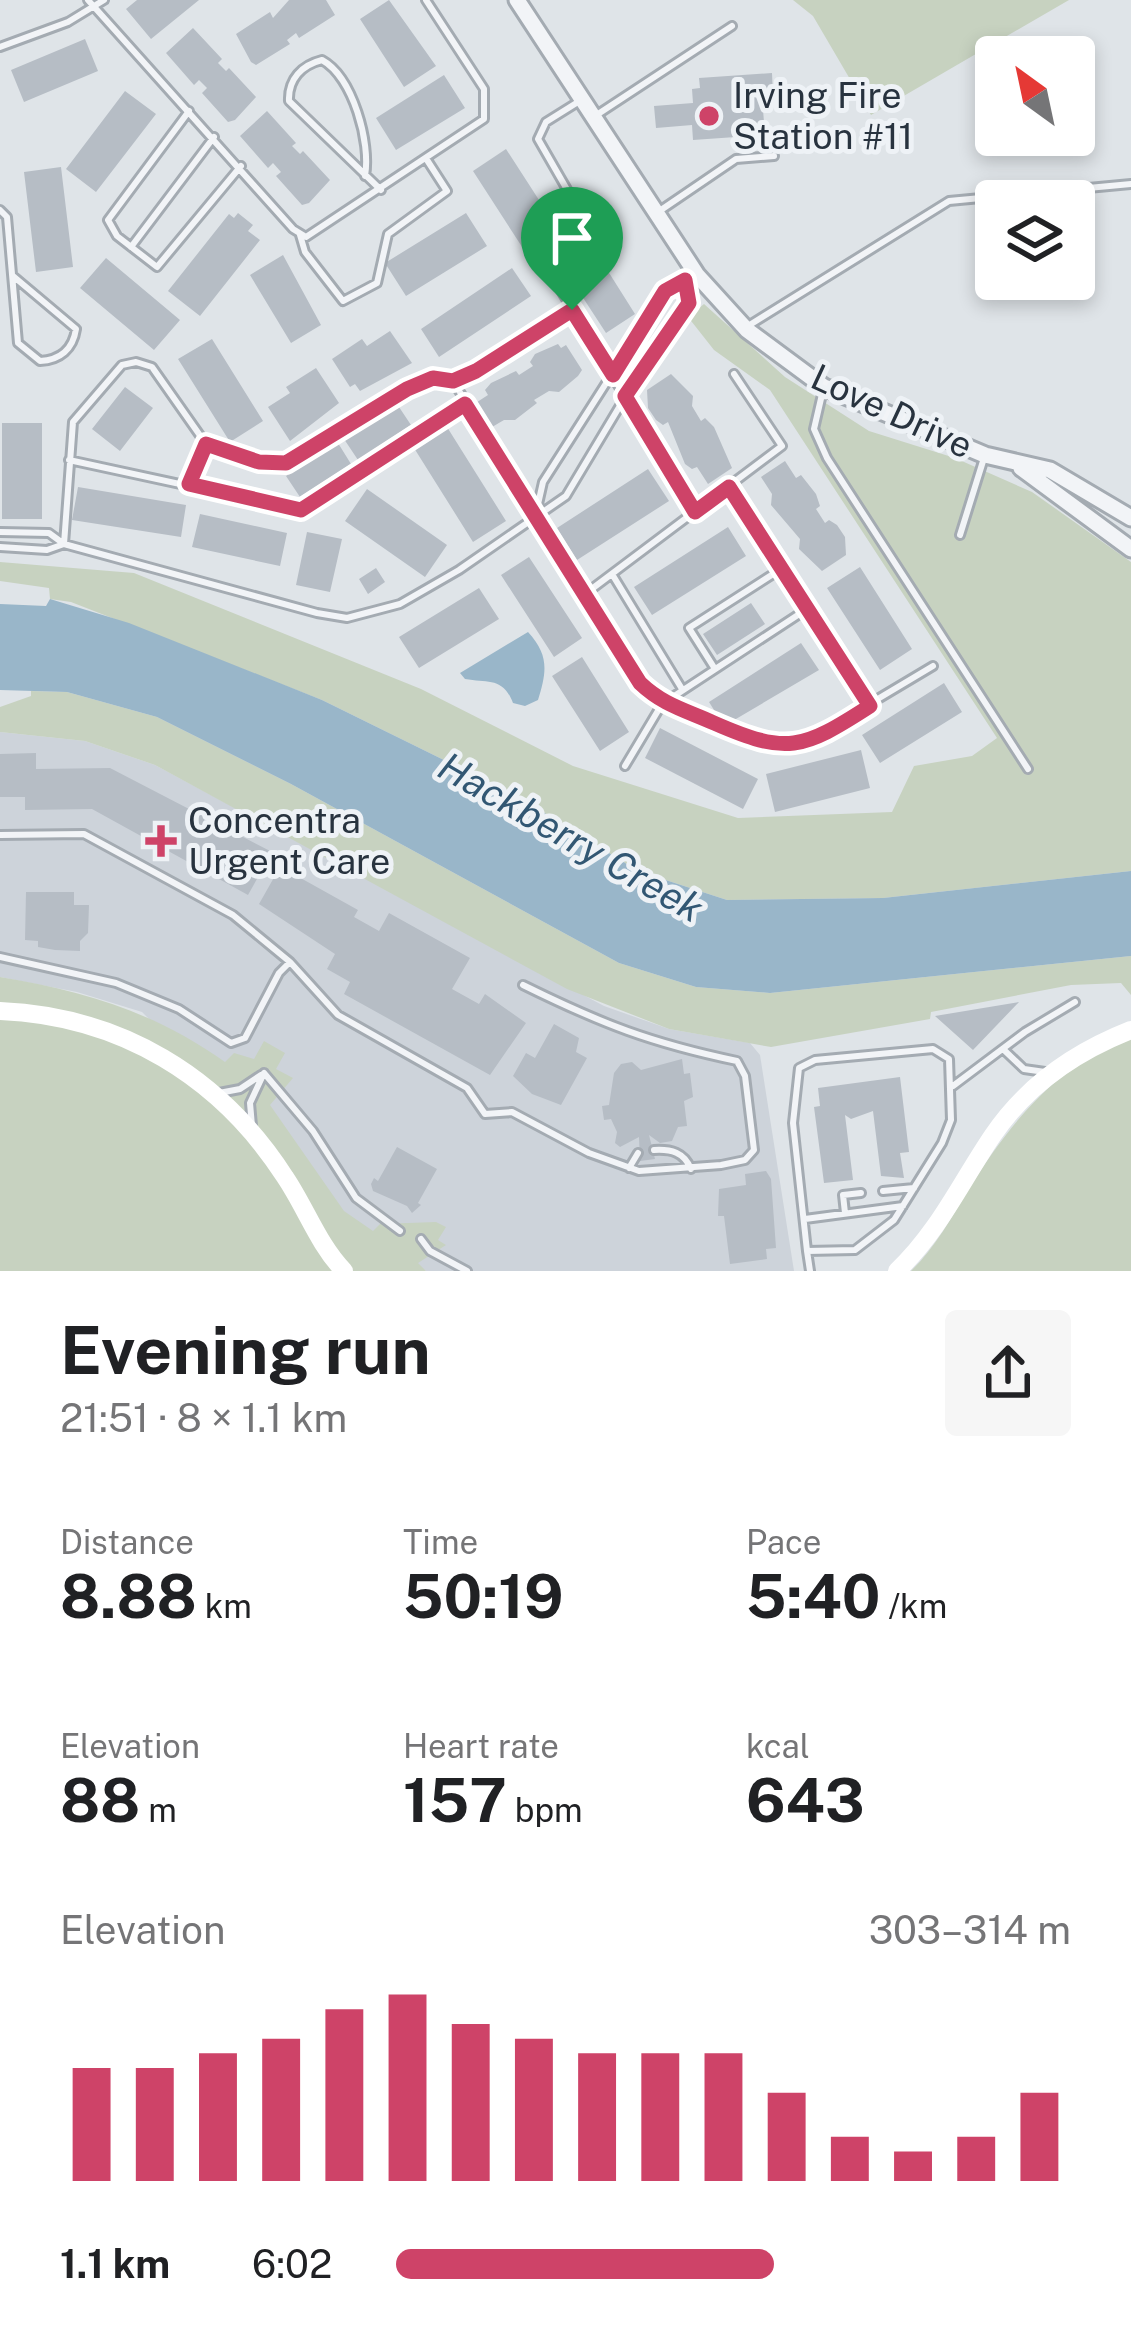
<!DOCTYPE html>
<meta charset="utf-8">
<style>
body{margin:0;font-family:"Public Sans",sans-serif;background:#f6f6f6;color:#202124;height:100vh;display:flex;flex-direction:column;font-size:45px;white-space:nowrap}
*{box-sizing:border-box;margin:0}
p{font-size:39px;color:#757577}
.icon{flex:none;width:66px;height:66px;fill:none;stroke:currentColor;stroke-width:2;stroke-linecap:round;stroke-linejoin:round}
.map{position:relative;height:1271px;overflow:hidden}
.sheet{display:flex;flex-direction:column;background:#fff;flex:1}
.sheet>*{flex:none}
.needle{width:78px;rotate:327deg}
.fabs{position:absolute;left:975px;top:36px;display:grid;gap:24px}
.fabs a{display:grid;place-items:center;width:120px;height:120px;border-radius:12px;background:#fff;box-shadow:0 6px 18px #0003;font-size:60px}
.pin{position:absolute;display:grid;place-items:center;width:102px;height:102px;color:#fff;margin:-123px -51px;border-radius:50% 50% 50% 0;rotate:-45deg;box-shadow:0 0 12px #0007}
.pin .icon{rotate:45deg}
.round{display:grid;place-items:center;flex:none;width:126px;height:126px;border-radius:12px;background:#f6f6f6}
.summary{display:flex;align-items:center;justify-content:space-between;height:204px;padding:0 60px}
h1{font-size:66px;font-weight:700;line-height:90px}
.metrics{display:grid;grid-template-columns:repeat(3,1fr);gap:18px;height:204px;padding:12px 60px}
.metrics div{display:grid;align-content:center}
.metrics b{font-size:60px;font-weight:700}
.metrics small{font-size:33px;font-weight:400}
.metrics p{font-size:33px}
.chart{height:336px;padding:24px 60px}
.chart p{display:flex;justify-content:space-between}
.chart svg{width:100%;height:216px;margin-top:12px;stroke:#ce4368;stroke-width:6}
ul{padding:0 60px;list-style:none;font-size:39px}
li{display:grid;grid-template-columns:192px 144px 1fr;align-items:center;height:90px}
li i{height:30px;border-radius:15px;background:#ce4368}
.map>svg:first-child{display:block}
</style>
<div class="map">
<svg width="1131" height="1271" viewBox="0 0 1131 1271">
<rect width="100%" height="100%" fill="#dfe4e8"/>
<path fill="#cdd3da" d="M 0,732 L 85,741 L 155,765 L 604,1006 L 669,1029 L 750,1043 L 760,1055 L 794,1271 L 426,1271 L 344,1212 L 142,1012 L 77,992 L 0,977 Z"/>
<path fill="#c7d2c0" d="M 793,0 L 1069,0 L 871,115 L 813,16 Z
M 704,304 L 785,377 L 869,431 L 955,458 L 1032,492 L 1131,562 L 1131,871 L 883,898 L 727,900 L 638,871 L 517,796 L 322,700 L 71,602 L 50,599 L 49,588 L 0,581 L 0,562 L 134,573 L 421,689 L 573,766 L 738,818 L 892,812 L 914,766 L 972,756 L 997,738 L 770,390 L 714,350 L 688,317 Z
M 31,691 L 67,692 L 157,717 L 291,784 L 619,963 L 696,987 L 770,993 L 1131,956 L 1131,995 L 1121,983 L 1071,985 L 931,1012 L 930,1019 L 771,1047 L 669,1029 L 567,989 L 155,765 L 85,741 L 0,732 L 0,707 L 31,696 Z
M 0,977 C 84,991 155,1012 225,1062 L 234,1053 L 254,1059 L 264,1041 L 285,1053 L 276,1069 L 293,1078 L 270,1105 L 344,1211 L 373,1231 L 380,1224 L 436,1222 L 446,1227 L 438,1240 L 446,1245 L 418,1263 L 426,1271 L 0,1271 Z
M 1131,1039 L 1131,1271 L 911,1271 C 936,1247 952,1216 970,1187 C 1009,1125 1058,1062 1131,1039 Z"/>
<path fill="#99b6c9" d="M 50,599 L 129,623 L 322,700 L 517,796 L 638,871 L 727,900 L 883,898 L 1131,871 L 1131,956 L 770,993 L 696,987 L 619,963 L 291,784 L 157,717 L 67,692 L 0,690 L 0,604 L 46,606 Z
M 528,632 C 549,655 547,671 538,700 L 525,706 L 513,703 C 503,677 488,683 465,679 L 460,673 Z"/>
<path fill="#b6bdc5" d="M 137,0 L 199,0 L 151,39 L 126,9 Z
M 289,0 L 326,0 L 335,15 L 299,38 L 296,33 L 287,40 L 290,44 L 256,65 L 251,62 L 236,34 L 270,12 L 273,18 Z
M 389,0 L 436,66 L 404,87 L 360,19 Z
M 193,28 L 222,59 L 218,63 L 226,71 L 229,68 L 256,97 L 235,120 L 228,122 L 202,93 L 207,88 L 199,80 L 194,85 L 166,53 Z
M 85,39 L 98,71 L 24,102 L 11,70 Z
M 772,73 L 773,96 L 762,97 L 765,135 L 693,140 L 692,125 L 656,128 L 654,106 L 693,103 L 692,89 L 700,88 L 699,78 Z
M 444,75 L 465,108 L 396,150 L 376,118 Z
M 125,91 L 156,114 L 96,192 L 66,169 Z
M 267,111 L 296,143 L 292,146 L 300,154 L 303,151 L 330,180 L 309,203 L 302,205 L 276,176 L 281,172 L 273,163 L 268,168 L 240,136 Z
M 506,149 L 559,231 L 526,253 L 473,171 Z
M 61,167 L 73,267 L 36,272 L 24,172 Z
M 238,213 L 253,225 L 248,231 L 260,240 L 200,316 L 168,291 L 229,214 L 234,218 Z
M 466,213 L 487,246 L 406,296 L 385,263 Z
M 283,255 L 321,325 L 291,343 L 250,275 Z
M 106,258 L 180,320 L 154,350 L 80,288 Z
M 512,268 L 531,296 L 439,357 L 421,329 Z
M 606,268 L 635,314 L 606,333 L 576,287 Z
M 390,331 L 412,363 L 360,391 L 355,384 L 350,387 L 332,359 L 362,339 L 367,346 Z
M 212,339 L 263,421 L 230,442 L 178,359 Z
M 558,344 L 561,348 L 566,345 L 582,370 L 578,376 L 559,392 L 549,391 L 534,400 L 537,403 L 515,420 L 504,420 L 487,430 L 471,406 L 488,395 L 485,390 L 491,383 L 516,371 L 519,375 L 533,366 L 530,362 L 535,354 Z
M 316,368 L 339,403 L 290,441 L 268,407 L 290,393 L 286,387 Z
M 671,374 L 693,396 L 692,406 L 701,421 L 705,418 L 714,427 L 732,468 L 708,484 L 697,467 L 692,469 L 685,464 L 668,422 L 663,425 L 656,420 L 648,408 L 647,390 Z
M 125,387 L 153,408 L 120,451 L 92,429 Z
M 397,404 L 411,425 L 358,460 L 344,439 Z
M 2,423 L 42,423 L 42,519 L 2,519 Z
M 447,427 L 506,521 L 473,542 L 414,448 Z
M 338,443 L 351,464 L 300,497 L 286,476 Z
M 785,461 L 796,478 L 801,475 L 816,494 L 820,506 L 816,509 L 825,523 L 829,520 L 837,525 L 845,537 L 846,555 L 822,571 L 799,549 L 800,539 L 771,505 L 772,494 L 761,477 Z
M 648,469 L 669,501 L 577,560 L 557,528 Z
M 78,487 L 186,505 L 181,537 L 72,520 Z
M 367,489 L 447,545 L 425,577 L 345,521 Z
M 200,514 L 287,533 L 280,566 L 192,547 Z
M 728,527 L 746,556 L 652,615 L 634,587 Z
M 307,532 L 342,539 L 330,592 L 296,585 Z
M 529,557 L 582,638 L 554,657 L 501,575 Z
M 860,567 L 912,649 L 880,670 L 827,588 Z
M 376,568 L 385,582 L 368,594 L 359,579 Z
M 479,588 L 499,619 L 419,668 L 399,637 Z
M 751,603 L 765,624 L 717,655 L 703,634 Z
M 801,643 L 819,670 L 724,726 L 709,702 Z
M 582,657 L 629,732 L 600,751 L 552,676 Z
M 944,683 L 962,712 L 880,763 L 862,735 Z
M 660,728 L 758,779 L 743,809 L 645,758 Z
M 861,750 L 870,788 L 775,812 L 766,774 Z
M 36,753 L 36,769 L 110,768 L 272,852 L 248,895 L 92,809 L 25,810 L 25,797 L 0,797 L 0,754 Z
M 288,871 L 358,910 L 354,917 L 379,931 L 389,913 L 470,958 L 452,989 L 479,1004 L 485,994 L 526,1023 L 490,1075 L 344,994 L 350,982 L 327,969 L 335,954 L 259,904 L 276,874 L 284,878 Z
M 26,892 L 74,892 L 74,905 L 89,905 L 88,933 L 80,941 L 80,951 L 55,950 L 38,947 L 38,941 L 25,940 Z
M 1019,1002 L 973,1050 L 935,1016 Z
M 554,1024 L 579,1038 L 576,1052 L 587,1058 L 561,1105 L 532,1094 L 513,1076 L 526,1053 L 535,1058 Z
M 682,1059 L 684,1074 L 690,1073 L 693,1097 L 684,1101 L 687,1126 L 678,1127 L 672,1141 L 660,1143 L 649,1135 L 655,1159 L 640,1161 L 639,1137 L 620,1147 L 615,1143 L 617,1132 L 611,1119 L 604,1120 L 602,1106 L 609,1105 L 614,1073 L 621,1064 L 632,1062 L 641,1070 Z
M 900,1077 L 909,1152 L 900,1153 L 904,1178 L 881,1176 L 873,1111 L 851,1119 L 845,1115 L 853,1180 L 824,1183 L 814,1107 L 820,1106 L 818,1088 Z
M 397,1147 L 437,1169 L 418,1203 L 421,1205 L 412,1213 L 407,1206 L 373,1191 L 371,1184 L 374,1178 L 378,1181 Z
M 766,1171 L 771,1179 L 776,1248 L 766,1249 L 767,1259 L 730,1264 L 724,1216 L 718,1216 L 719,1189 L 746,1185 L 745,1174 Z"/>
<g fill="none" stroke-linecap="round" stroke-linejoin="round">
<g stroke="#a4abb2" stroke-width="12">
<path id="service" d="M 88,0 L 293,229 L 306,237 L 484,119 L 484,89 L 426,0
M 0,47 L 68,22 L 104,0
M 578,102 L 546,122 L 538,139 L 588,226 L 586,242 L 554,268 L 554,279 L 695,513
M 189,111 L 108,220 L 117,236 L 157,267 L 241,166
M 595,116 L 732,26
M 365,176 C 371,143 353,77 322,60 C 302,65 288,79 289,101 L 381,190
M 0,210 L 7,217 L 18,343 L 40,361 C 60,360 73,349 76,329 L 13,276
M 658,212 L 736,159 L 774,156
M 300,235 L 305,252 L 343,301 L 377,283 L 388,234 L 447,191 L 427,160
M 131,247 L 214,137
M 748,326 L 949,201 L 1131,184
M 453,381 L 640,683 L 662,704 L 762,745 L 809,740 L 933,666
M 823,390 L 814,429 L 827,458 L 1028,769
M 69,460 L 300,510 L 465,403
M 189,484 L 206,444
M 729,487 L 870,706
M 536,513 L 543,482 L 633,341 L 665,291 L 685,281
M 0,532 L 49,533 L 64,544 L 317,613 L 347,618 L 400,604 L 459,570 L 566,496 L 627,394 L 689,303 L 685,280
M 960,535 L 984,458
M 64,544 L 73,422 L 122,365 L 136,362 L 152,367 L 206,444 L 259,462 L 286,462 L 407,389 L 433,378 L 453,381 L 476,371 L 573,310
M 0,547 L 47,550 L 64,544
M 612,574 L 682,689
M 585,594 L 782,446 L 734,374
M 715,669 L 689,628 L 781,569
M 625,766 L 662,704 L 807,609
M 0,835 L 84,834 L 233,915 L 290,962 L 338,1015 L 467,1088 L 485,1114 L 512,1112 L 589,1153 L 639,1171 L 721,1165 L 745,1160 L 754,1150 L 745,1076 L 737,1061 C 651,1043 602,1024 523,985
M 0,957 L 116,983 L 179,1009 L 231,1043 L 245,1038 L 279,973 L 290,962
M 1003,1049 L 1024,1069 L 1045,1072
M 264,1073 L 313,1131 L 356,1198 L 400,1231
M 953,1086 L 1025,1032 L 1075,1002
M 219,1093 L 240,1089 L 261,1075
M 252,1126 L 250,1103 L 264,1073
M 654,1150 C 671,1149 684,1152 691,1169
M 629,1168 L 638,1153
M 883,1191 L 914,1188
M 845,1213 L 843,1195 L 861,1193
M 805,1219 L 903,1206
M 421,1239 L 430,1251 L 467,1271
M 807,1251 L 855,1250 L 894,1220 L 942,1143 L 951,1120 L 949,1059 L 933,1049 L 815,1060 L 799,1068 L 793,1123 L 807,1251 L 810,1271"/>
</g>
<g stroke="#a4abb2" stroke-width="21">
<path id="tertiary" d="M 517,0 L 697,275 L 747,330 L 824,387 L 985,455 L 1050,470 L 1131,518
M 1021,468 L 1131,549"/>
</g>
<use href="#service" stroke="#f2f4f7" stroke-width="6"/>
<use href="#tertiary" stroke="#f2f4f7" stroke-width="15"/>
<path stroke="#fff" stroke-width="18" d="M 0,1011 C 120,1016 220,1076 285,1177 C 306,1208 318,1244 344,1271
M 897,1271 C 939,1231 961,1182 993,1135 C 1027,1085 1075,1052 1131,1030"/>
</g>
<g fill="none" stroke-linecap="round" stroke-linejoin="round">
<g stroke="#fff" stroke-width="24">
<path id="route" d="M 685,280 L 689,303 L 625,396 L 695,512 L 729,487 L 870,706 C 802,750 787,755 714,723 C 685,710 663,705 640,683 L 465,404 L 301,510 L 189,484 L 206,444 L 259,462 L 286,463 L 407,389 L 433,378 L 453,381 L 476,371 L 572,310 L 613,375 L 665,291 Z"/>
</g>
<use href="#route" stroke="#ce4368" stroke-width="15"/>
</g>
<g fill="#ce4368" stroke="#eef2f6" stroke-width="4.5">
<circle cx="709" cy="116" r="12"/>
<path d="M155 823h12v12h12v12h-12v12h-12v-12h-12v-12h12z"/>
</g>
<g text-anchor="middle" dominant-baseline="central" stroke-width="10" stroke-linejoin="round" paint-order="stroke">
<g font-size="36" fill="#28333f" stroke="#eef2f6" text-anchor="start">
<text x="733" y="95">Irving Fire<tspan x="733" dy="41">Station #11</tspan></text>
<text x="188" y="820">Concentra<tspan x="188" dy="41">Urgent Care</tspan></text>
</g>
<g font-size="36" fill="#28333f" stroke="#eef2f6">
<text transform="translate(892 411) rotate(25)">Love Drive</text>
</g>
<g font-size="39" font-style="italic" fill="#325773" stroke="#eef2f6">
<text transform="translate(571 837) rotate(30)">Hackberry Creek</text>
</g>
</g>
</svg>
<div class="fabs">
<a><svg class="needle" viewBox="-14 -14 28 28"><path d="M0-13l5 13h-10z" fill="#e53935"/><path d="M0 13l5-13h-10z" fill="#757577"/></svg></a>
<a><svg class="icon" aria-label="layers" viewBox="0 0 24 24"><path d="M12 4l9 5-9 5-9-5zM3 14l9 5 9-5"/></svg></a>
</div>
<div class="pin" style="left:572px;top:310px;background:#1e9e55"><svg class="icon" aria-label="arrive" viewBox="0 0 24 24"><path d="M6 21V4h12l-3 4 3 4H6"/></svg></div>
</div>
<section class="sheet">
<div class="summary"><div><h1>Evening run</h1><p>21:51 · 8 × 1.1 km</p></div><a class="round"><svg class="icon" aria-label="share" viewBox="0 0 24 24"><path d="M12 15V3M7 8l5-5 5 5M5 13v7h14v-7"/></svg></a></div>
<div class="metrics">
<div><p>Distance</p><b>8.88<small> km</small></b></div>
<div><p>Time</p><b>50:19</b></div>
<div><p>Pace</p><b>5:40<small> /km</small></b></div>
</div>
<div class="metrics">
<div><p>Elevation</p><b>88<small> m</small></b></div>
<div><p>Heart rate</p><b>157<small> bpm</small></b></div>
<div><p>kcal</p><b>643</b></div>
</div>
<div class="chart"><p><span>Elevation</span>303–314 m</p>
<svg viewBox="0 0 160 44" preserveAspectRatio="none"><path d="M5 44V21M15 44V21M25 44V18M35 44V15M45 44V9M55 44V6M65 44V12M75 44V15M85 44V18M95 44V18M105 44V18M115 44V26M125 44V35M135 44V38M145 44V35M155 44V26"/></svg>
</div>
<ul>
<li><b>1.1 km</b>6:02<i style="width:56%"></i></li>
</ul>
</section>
